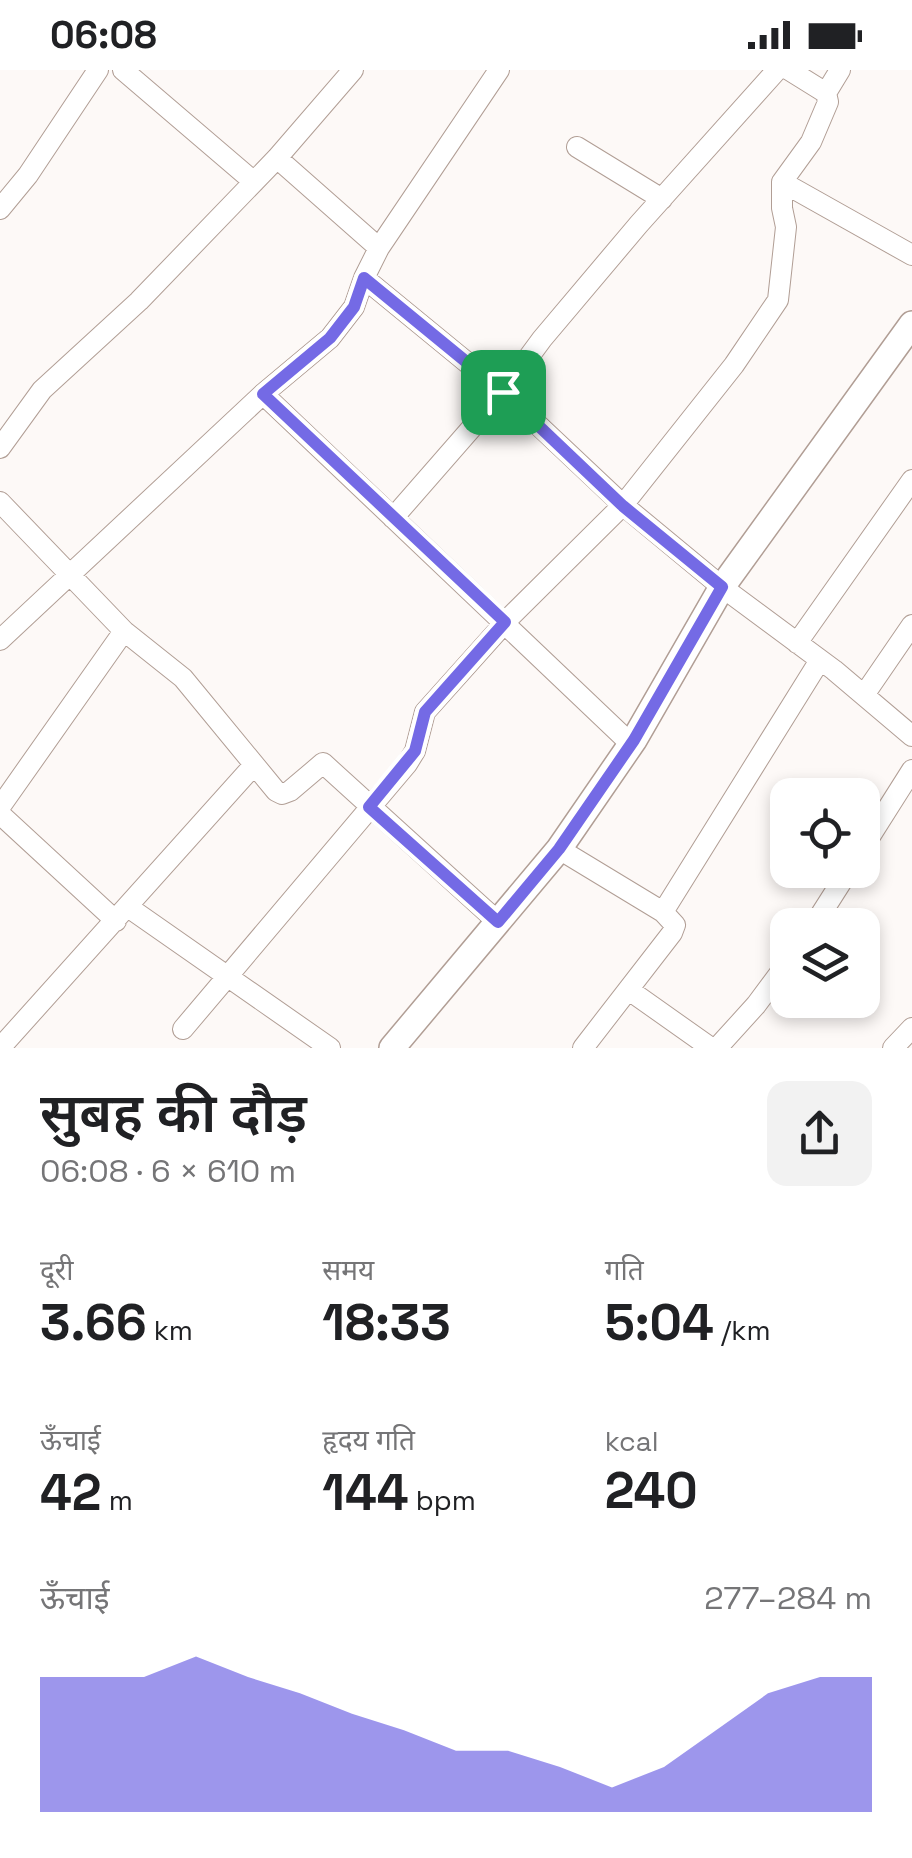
<!DOCTYPE html>
<html lang="hi">
<meta charset="utf-8">
<style>
body{margin:0;font-family:"Space Grotesk","Noto Sans Devanagari",sans-serif;background:#f2f2f2;color:#202124;height:100vh;display:flex;flex-direction:column;font-size:38px;white-space:nowrap}
*{box-sizing:border-box;margin:0}
p{font-size:32px;color:#757577}
.icon{flex:none;width:55px;height:55px;fill:none;stroke:currentColor;stroke-width:2;stroke-linecap:round;stroke-linejoin:round}
.map{position:relative;height:978px;overflow:hidden}
.details{display:flex;flex-direction:column;background:#fff;flex:1}
.details>*{flex:none}
.tools{position:absolute;left:770px;top:708px;display:grid;gap:20px}
.tools a{display:grid;place-items:center;width:110px;height:110px;border-radius:20px;background:#fff;box-shadow:0 5px 15px #0003;font-size:50px}
.pin{position:absolute;display:grid;place-items:center;width:85px;height:85px;color:#fff;margin:-42px;border-radius:20px;box-shadow:0 5px 15px #0006}
.round{display:grid;place-items:center;flex:none;width:105px;height:105px;border-radius:20px;background:#f2f2f2}
.head{display:flex;align-items:center;justify-content:space-between;height:170px;padding:0 40px}
h1{font-size:55px;font-weight:600;line-height:75px}
.figures{display:grid;grid-template-columns:repeat(3,1fr);gap:15px;height:170px;padding:10px 40px}
.figures div{display:grid;align-content:center}
.figures b{font-size:50px;font-weight:600}
.figures small{font-size:28px;font-weight:400}
.figures p{font-size:28px}
.chart{height:280px;padding:20px 40px}
.chart p{display:flex;justify-content:space-between}
.chart svg{width:100%;height:180px;margin-top:10px;fill:#746ae5;opacity:.7}
.status{display:flex;justify-content:space-between;align-items:center;height:70px;padding:0 50px;background:#fff;direction:ltr}
.status svg{height:28px;fill:currentColor}
.map>svg:first-child{display:block}
</style>
<div class="status"><b>06:08</b><svg viewBox="0 0 49 12"><path d="M0 12V9h3v3zM5 12V6h3v6zM10 12V3h3v9zM15 12V0h3v12zM26 1h20v11H26zM47 4h2v5h-2z"/></svg></div>
<div class="map">
<svg width="912" height="978" viewBox="0 0 912 978">
<rect width="100%" height="100%" fill="#fdf9f7"/>
<g fill="none" stroke-linecap="round" stroke-linejoin="round">
<g stroke="#b19e95" stroke-width="22">
<path id="minor" d="M 123,0 L 254,112
M 499,0 L 379,178 L 364,208 L 503,322 L 623,435 L 722,517 L 834,600 L 912,666
M 826,23 L 840,0
M 577,77 L 662,129
M 277,88 L 379,178
M 782,112 L 912,185
M 0,139 L 28,105 L 98,0
M 263,324 L 631,674
M 0,378 L 42,320 L 139,231 L 277,88 L 353,0
M 0,432 L 124,561 L 183,608 L 276,721 L 282,724 L 290,721 L 323,693 L 498,852
M 393,448 L 503,322 L 542,269 L 639,154 L 777,0
M 0,570 L 263,324 L 330,268 L 354,237 L 364,208
M 797,573 L 912,410
M 864,625 L 912,555
M 0,737 L 124,561
M 0,744 L 116,851
M 559,779 L 663,842 L 675,855 L 672,863 L 583,978
M 862,779 L 912,700
M 128,837 L 330,978
M 663,842 L 820,590
M 814,855 L 849,800
M 629,920 L 711,978
M 183,959 L 407,694 L 415,681 L 425,642 L 511,546 L 623,435 L 734,295 L 778,230 L 786,157 L 782,138 L 782,112 L 811,72 L 828,32 L 826,23 L 789,0
M 0,978 L 254,695
M 717,978 L 756,935 L 788,892
M 893,978 L 912,958"/>
</g>
<g stroke="#b19e95" stroke-width="28">
<path id="tertiary" d="M 392,978 L 559,779 L 634,670 L 722,517 L 912,254"/>
</g>
<use href="#minor" stroke="#fff" stroke-width="20"/>
<use href="#tertiary" stroke="#fff" stroke-width="25"/>
</g>
<g fill="none" stroke-linecap="round" stroke-linejoin="round">
<g stroke="#fff" stroke-width="20">
<path id="route" d="M 364,208 L 503,322 L 623,436 L 722,517 L 634,670 L 559,779 L 498,852 L 369,737 L 415,681 L 425,642 L 505,552 L 263,324 L 330,268 L 354,237 Z"/>
</g>
<use href="#route" stroke="#746ae5" stroke-width="12"/>
</g>
</svg>
<div class="tools">
<a><svg class="icon" aria-label="locate" viewBox="0 0 24 24"><circle cx="12" cy="12" r="6"/><path d="M12 2v4M12 18v4M2 12h4M18 12h4"/></svg></a>
<a><svg class="icon" aria-label="layers" viewBox="0 0 24 24"><path d="M12 4l9 5-9 5-9-5zM3 14l9 5 9-5"/></svg></a>
</div>
<div class="pin" style="left:503px;top:322px;background:#1e9e55"><svg class="icon" aria-label="arrive" viewBox="0 0 24 24"><path d="M6 21V4h12l-3 4 3 4H6"/></svg></div>
</div>
<section class="details">
<div class="head"><div><h1>सुबह की दौड़</h1><p>06:08 · 6 × 610 m</p></div><a class="round"><svg class="icon" aria-label="share" viewBox="0 0 24 24"><path d="M12 15V3M7 8l5-5 5 5M5 13v7h14v-7"/></svg></a></div>
<div class="figures">
<div><p>दूरी</p><b>3.66<small> km</small></b></div>
<div><p>समय</p><b>18:33</b></div>
<div><p>गति</p><b>5:04<small> /km</small></b></div>
</div>
<div class="figures">
<div><p>ऊँचाई</p><b>42<small> m</small></b></div>
<div><p>हृदय गति</p><b>144<small> bpm</small></b></div>
<div><p>kcal</p><b>240</b></div>
</div>
<div class="chart"><p><span>ऊँचाई</span>277–284 m</p>
<svg viewBox="0 0 160 44" preserveAspectRatio="none"><path d="M0 44V11L10 11L20 11L30 6L40 11L50 15L60 20L70 24L80 29L90 29L100 33L110 38L120 33L130 24L140 15L150 11L160 11V44z"/></svg>
</div>
</section>
